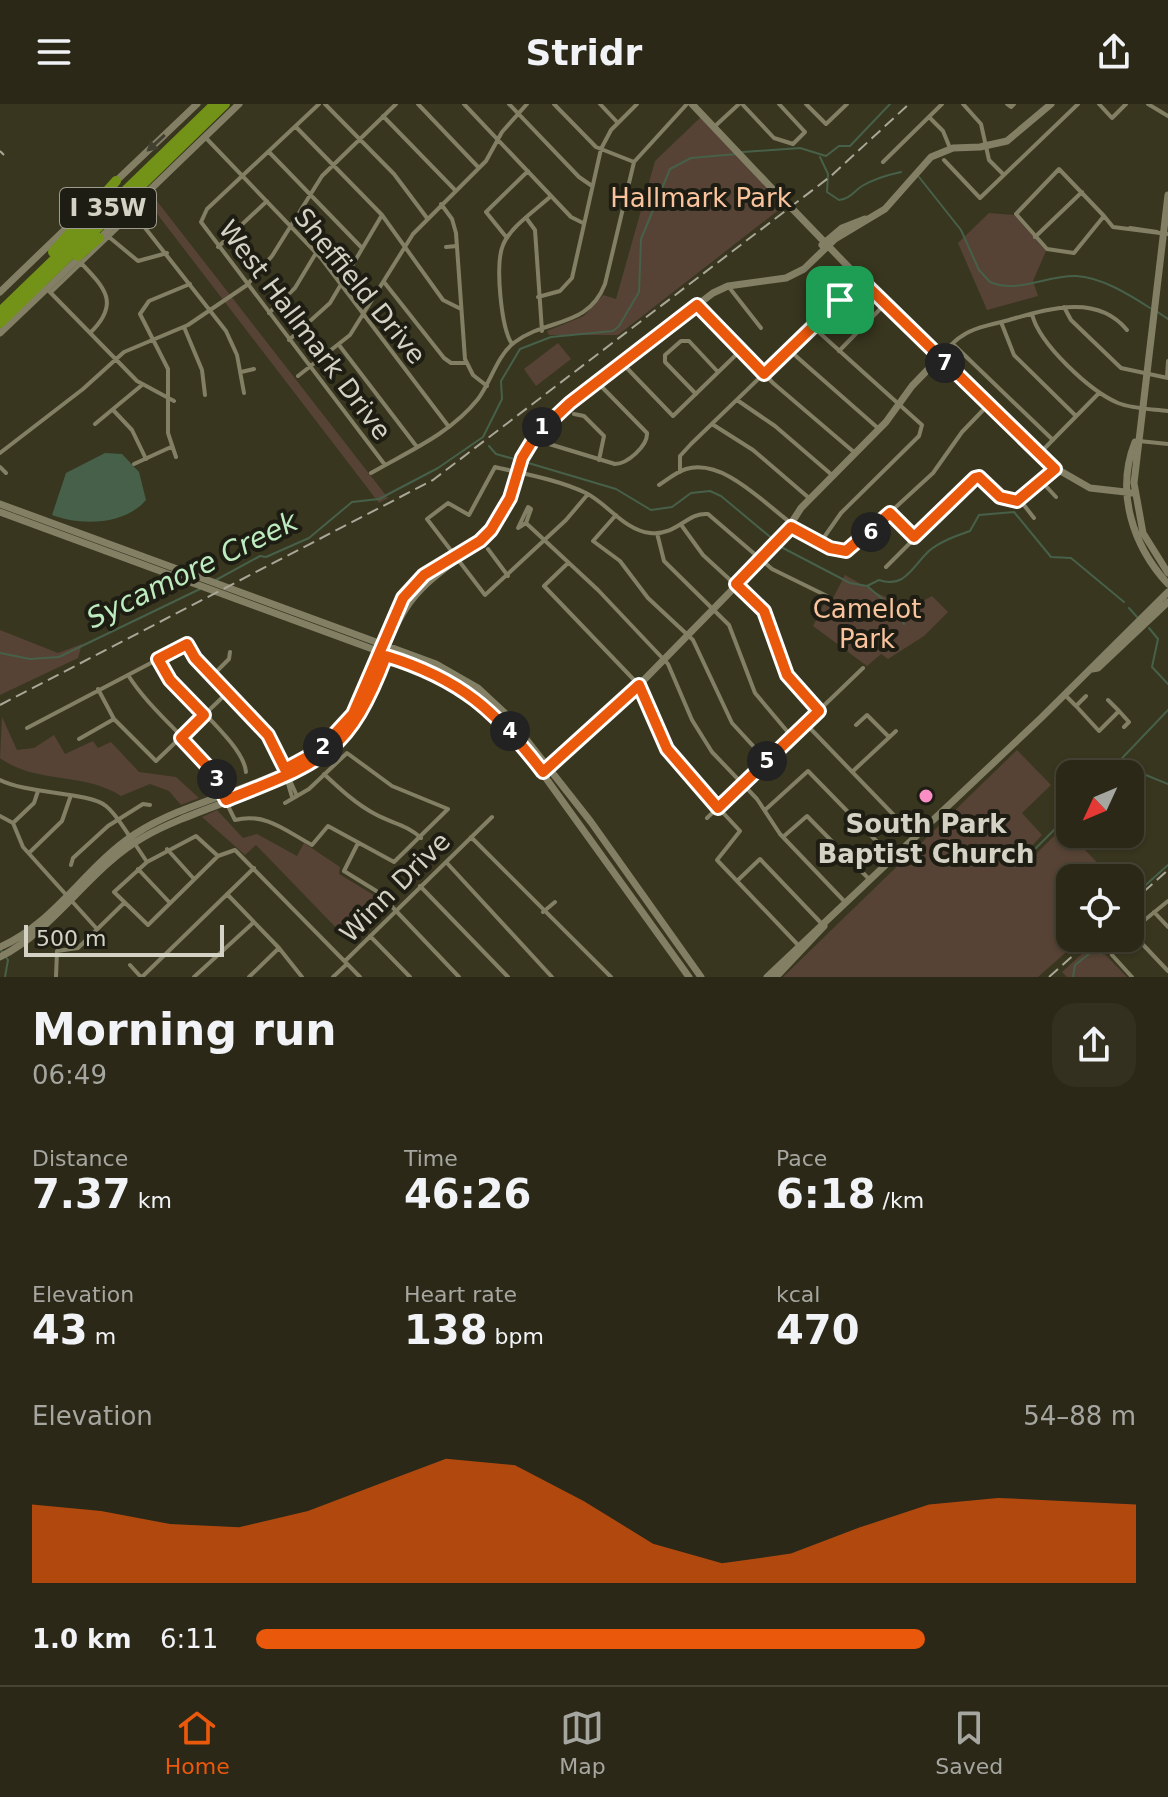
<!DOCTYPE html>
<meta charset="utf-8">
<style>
body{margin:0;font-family:"DejaVu Sans",sans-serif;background:#333020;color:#f1f3f6;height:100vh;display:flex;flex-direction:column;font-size:30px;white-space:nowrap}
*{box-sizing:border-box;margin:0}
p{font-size:26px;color:#a6a6a1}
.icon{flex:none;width:44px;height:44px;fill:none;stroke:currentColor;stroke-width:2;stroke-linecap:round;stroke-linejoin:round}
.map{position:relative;height:873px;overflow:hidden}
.sheet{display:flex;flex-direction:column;background:#2b2817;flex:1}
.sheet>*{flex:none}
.needle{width:52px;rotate:226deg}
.buttons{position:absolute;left:1056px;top:656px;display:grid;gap:16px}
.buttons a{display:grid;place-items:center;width:88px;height:88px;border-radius:16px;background:#2b2817;box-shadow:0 2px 6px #0004,0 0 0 2px #474436;font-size:40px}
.scale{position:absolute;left:24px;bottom:20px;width:200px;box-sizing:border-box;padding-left:8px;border:4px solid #d3d2c4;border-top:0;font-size:22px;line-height:28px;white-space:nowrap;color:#d3d2c4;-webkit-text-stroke:6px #1e1d13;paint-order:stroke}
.pin{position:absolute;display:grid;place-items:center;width:68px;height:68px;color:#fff;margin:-34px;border-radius:16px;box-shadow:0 4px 12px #0006}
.km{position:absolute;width:40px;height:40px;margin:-20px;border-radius:50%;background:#222;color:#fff;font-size:22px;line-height:40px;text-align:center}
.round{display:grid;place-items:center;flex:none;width:84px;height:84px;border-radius:24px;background:#333020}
.summary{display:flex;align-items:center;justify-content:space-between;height:136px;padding:0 32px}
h1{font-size:44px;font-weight:700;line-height:60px}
.figures{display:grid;grid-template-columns:repeat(3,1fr);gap:12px;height:136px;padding:8px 32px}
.figures div{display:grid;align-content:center}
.figures b{font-size:40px;font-weight:700}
.figures small{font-size:22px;font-weight:400}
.figures p{font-size:22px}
.chart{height:224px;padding:16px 32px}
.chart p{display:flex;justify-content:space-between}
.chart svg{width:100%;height:144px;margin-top:8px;fill:#ea580c;opacity:.7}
ul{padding:0 32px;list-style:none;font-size:26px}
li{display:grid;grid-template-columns:128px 96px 1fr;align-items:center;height:60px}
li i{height:20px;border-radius:10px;background:#ea580c}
header{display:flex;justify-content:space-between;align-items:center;height:104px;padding:0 32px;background:#2b2817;font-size:36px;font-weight:700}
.menu{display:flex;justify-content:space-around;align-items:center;height:112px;border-top:2px solid #474436;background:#2b2817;font-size:22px;color:#a6a6a1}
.menu a{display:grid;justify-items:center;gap:4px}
.menu .on{color:#ea580c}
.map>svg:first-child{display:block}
</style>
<header><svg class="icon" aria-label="menu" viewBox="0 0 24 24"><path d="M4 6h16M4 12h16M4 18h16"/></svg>Stridr<svg class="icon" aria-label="share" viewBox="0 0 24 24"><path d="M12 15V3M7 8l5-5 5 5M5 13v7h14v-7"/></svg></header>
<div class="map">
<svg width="1168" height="873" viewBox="0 0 1168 873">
<rect width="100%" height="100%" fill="#39361f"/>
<path fill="#564335" d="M 701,13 L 785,101 L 618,231 L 549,231 L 547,227 L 584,212 L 603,191 L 616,195 L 655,57 Z
M 153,92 L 388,394 L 379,399 L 148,98 Z
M 989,109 L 1014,111 L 1046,147 L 1033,177 L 1038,192 L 987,206 L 958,139 Z
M 558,239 L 571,255 L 536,282 L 524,265 Z
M 845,471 C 870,484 904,511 932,492 L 948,508 L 924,532 L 888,555 L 881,550 L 867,562 L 813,522 L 826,496 L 831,498 Z
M 0,526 L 58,549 L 82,540 L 78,554 L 0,591 Z
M 2,613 L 17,646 L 34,644 L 54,631 L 65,650 L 93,637 L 98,644 L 111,638 L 139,668 L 176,673 L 199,694 L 181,701 L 169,687 L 150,680 L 121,692 C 85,668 35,680 0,654 Z
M 1017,646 L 1051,681 L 1022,709 L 1042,731 L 1029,745 L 1035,751 L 1063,723 L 1112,774 L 1070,774 L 1070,834 L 1082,834 L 1038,873 L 783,873 Z
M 217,706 L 243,734 L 257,730 L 297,752 L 304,739 L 340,763 L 339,770 L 382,796 L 345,833 L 256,741 L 245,751 L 202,713 Z
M 1094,839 L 1095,840 L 1127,873 L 1067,873 L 1062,868 Z"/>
<path fill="#476049" d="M 105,349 L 122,350 L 139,368 L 146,396 C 125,421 81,422 52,411 L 66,369 Z"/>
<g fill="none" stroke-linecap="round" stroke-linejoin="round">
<path stroke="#476049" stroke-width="2" d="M 743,48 L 800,44 L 826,52 L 839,42 L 850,42 L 890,0
M 820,53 L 828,70 L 827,88 L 839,96 C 850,95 853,88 862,82 C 874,75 887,71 901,68
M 919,73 L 961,126 L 979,166 L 990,178 C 1018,190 1047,171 1076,172 C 1101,173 1130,191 1150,204
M 1156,207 L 1168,215
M 489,342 L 496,350 L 514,355
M 525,358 L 616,385 L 651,406 L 672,403 L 691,389 L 710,387 L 721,392 L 775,437
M 781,443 L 850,479 L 867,482 L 879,476 C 903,484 911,466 925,451 C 935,439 956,432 970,427 L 979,411 L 1014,408 L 1051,453 L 1071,454 L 1124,498
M 216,476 L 260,452 L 266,453 L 309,434 L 352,398 L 379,395 L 438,364 L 483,333 L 502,295 L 501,277 L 520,245 L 551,233 L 613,227 L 619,222 L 639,188 L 641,135 L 670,65 L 691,54 L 737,50
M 867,482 L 893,504 L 904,520
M 1129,504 L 1137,513
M 1149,524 L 1158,535 L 1152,563 L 1168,580
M 0,549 L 30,555 L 59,553 L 200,485
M 1119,660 L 1168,680
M 1107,670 L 1168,606
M 1033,747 L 1070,710
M 1130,795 L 1168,761
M 1087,834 L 1088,836
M 1090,838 L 1101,850
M 0,845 L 8,856 L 5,873
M 1073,873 L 1075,861 L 1094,846"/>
<path stroke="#827f65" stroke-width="4" d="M 319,0 L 207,105 L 201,118 L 385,361
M 325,0 L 394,70 L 427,114
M 418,0 L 479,64
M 464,0 L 571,113 L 583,119
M 509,0 L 579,73 L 592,82
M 554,0 L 596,43 L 634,58
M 600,0 L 617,18
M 742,0 L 774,34 L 793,40 L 805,28 L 779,0
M 806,0 L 826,20 L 847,0
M 963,0 L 981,20 L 989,56 L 1004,71
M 1007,0 L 1011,3 L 1014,0
M 1099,0 L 1112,14 L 1126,0
M 1148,0 L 1168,12
M 383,12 L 455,86
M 929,13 L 943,27 L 950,44
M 296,23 L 382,111 L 443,196 L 461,205
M 714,23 L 739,0
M 206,34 L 321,154 L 449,323
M 269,48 L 362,144
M 944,56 L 980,94 L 1078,0
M 883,58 L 942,0
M 441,100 L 452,115 L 456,129 L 465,255 L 473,271 L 487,282
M 131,106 L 226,227 L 237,251 L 244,289
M 1104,112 L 1074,149 L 1047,145 L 1016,110 L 1059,65 L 1104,112 L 1113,123 L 1168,130
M 527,115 L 535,126 L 542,227
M 1130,124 L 1157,128
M 109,133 L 138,157 L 167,149
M 1035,133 L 1082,88
M 507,134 L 486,108 L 528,67
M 218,143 L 267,97
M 446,143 L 457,142
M 81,159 C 106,185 120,200 90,229
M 384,178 L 444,254 L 451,259 L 467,259
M 728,182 L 761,224
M 47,185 L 137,277 L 174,297
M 51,188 L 147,96
M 538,193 L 560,187 L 572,174 L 601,45 L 611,26 L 637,0
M 697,201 L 773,279 L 855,349
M 1064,203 L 1071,216 L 1121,264 L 1168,274
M 269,209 L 295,184 L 316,149
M 1032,210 C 1039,240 1090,287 1118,299 C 1133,305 1152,305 1168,307
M 1001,218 L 1014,251 L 1076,312
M 184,223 L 202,266 L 205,291
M 813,223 L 922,321 L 919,332 L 841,409 L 820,439
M 289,236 L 330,199 L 382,111
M 512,240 C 501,224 495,160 503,141 C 510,123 537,105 551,92
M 339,241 L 417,343
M 954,241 L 1053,336
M 789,246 L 879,325
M 839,247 L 885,200
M 939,254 C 946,247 953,237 962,232 C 975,223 994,220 1009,216 C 1048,205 1097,189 1127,226
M 622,259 L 673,312 L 741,246
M 241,268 L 254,265
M 298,272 L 350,231 L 413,130 L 486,57 L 502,28 L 527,0
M 1167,273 L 1168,257
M 696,290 L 665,258 L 665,251 L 681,237 L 689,237 L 718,268
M 737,296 L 775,322 L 832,371
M 114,307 L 132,326 L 146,355
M 574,310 L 584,312 L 604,332 L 599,356
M 95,320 L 142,281
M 712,320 L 753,346 L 809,394
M 536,336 L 615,360 C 627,360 648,342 647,329 L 598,279
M 1139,337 L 1168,340
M 0,349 L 83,285 L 124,248 L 188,221 L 247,181 L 272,152 L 322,72 L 396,0
M 1039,350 L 1099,289
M 176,353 L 168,329 L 168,265 L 140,210 L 149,197 L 190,180
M 134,360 L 171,343
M 0,363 L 6,369
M 680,368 L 680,352 L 691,340 L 861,176
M 371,369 C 409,347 450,330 478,295 C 491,278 497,251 515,238 C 547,214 588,224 605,180 L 634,58 L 687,0
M 1042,378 L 1056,393
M 659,381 C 667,376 676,368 686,365 C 731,352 778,418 819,438 C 830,443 838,448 849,446 L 933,369 L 962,328 L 988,301
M 588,390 L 566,416 L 485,491 L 427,415 L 448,399 L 469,411 L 495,363 C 525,370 559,376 586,389 C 608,400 624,426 650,429 C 677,432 687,408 708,410 L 772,465 L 827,492
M 1020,396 L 1034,414
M 890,409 L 914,433
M 616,411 L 593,437 L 620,457 L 648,494 L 693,536 L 732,619 L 767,657
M 526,419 L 518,424 L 528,403 L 531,405 L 526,419 L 598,486 L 668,560 L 692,616 L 712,648 L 757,695 L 780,730 L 845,798
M 682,422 L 703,451 L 764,507 L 787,571 L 819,607
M 657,429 L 664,457 L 729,521 L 755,589 L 792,633
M 488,445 L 508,472
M 568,459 L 544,482 L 637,579 L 674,656 L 740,727 L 717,756 L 799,842
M 886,463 L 975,374 L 979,373 L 1000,393 L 1017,397 L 1055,365
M 158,555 C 176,589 244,638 246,668
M 128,571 C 155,614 203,643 223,690
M 212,572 L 229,555 L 230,548
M 98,585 L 114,615 L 156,657 L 228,588
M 1065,591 L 1076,602
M 1086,592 L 1076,602 L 1099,627 L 1119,607 L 1129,618 L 1124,623
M 1108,596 L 1119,607
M 806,620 L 914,732
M 856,621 L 867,611 L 889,633
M 27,624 L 187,540 L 195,554 L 260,621 L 285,664
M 79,635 L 114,615
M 852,668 L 896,627
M 324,670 C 340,685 356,700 375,710 C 391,719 408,721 421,734
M 288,672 L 297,692
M 286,673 L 292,693
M 0,676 C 27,690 89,688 106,702 C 116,710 123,723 130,733
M 226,698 L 235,716 C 265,708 286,727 312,741 L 328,722 L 394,758 L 448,705 L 392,682 L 347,649 L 309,685 L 285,699
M 765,706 L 808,667 L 892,753
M 0,712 L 13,719 L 23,743 L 97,825
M 707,714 L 863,564
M 13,719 L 34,699 L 38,687
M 471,733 L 611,873
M 783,733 L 807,712 L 869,775
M 358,739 L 344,767 L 378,788 L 459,873
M 135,740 L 147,758
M 167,745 L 194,775
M 29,749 L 62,717 L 70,694
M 218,752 L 196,732 L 147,758 L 114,788 L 148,821 L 218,752 L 235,746 L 360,873
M 446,758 L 552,873
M 71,761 L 73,754 L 108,722 L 143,700 L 150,701
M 138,765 L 170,799
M 737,777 L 760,755 L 822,820
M 420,782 L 508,873
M 227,790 L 279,844 L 302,873
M 543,808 L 555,798
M 1154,808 L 1168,823
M 1130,828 L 1168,797
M 1131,828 L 1168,867
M 370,832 L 410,873
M 1124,834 L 1111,846 L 1112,851 L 1132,873
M 345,857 L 492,713
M 130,861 L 141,873
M 56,873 L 57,847 L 78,844 L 124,799
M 142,873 L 254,764
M 194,873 L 254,818
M 249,873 L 279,844
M 333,873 L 347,860"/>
<path stroke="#827f65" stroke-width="7" d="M 692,0 L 781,94
M 114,79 L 197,0
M 1168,91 L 1134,379 L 1143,429 L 1168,469
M 780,92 L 892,208 L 1050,361 L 1090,384 L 1134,389
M 97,137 L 239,0
M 822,141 L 842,124 L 865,115
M 0,188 L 79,112
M 0,229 L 82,151
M 1135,338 C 1115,388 1133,442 1168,480
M 0,400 L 436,560 L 478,584 L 507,611 L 591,718 L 701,873
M 0,408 L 416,561 C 457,578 488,601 517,634 L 689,873
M 1092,565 L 1098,564 L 1168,498
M 545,667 L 639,581 L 779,438 L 801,404 L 886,318 L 912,282 L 939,254
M 0,843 C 54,820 86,762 135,730 C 199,689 286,684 340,627 C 394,569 371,495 457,449
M 0,853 C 57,824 89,764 144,733 C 201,700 301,682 344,634 C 377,596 379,545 406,504 C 428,470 464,455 490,426 C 515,398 514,357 538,329 C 555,307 581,291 603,274 C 640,246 676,217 713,189 L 728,182 L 786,174 L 804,165 L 835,135 L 885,105 L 931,53 L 953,44 L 980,43 L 1007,37 L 1051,0
M 767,873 L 1041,614 L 1168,488
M 776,873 L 824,822"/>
<path stroke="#729218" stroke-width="10" d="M 53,148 L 116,77
M 78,152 L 99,134
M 0,208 L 215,0
M 0,219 L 225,0"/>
<path stroke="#a9a797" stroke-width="2" stroke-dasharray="12 6" stroke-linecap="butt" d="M 0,47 L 4,51
M 0,601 L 433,376 L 831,72 L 909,0
M 1130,800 L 1168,766
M 1049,873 L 1093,834"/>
</g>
<defs><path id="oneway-solid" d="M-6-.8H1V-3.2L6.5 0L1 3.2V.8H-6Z" transform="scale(2)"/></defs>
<use fill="#413f30" href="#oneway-solid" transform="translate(156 39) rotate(137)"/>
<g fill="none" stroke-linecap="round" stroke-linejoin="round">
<g stroke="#fff" stroke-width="16">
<path id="route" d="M 861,176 L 1055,365 L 1017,397 L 1000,393 L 979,373 L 975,374 L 914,433 L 890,409 L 846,447 L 830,444 L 791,423 L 736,480 L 764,507 L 787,571 L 819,607 L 718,704 L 667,645 L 639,581 L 543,668 C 496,607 461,575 386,552 C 348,652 321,658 226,696 L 210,665 L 181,634 L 204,611 L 170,576 L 158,555 L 187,540 L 195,554 L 268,631 L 285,665 L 320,646 L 353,610 L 403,494 L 424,471 L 480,437 L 491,426 L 510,394 L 522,354 L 536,331 L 570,299 L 697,201 L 764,270 Z"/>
</g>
<use href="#route" stroke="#ea580c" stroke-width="10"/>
</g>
<circle fill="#fb8fc5" stroke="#1e1d13" stroke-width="3" cx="926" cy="692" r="8"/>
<g text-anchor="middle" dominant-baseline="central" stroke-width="8" stroke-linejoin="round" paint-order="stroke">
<rect fill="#1e1d13" stroke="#9d9c8f" stroke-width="2" x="60" y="84" width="96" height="40" rx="6"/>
<g font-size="24" font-weight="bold" fill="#d3d2c4">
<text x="108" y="104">I 35W</text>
</g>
<g font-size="26" fill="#f8c39d" stroke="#1e1d13">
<text x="701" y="94">Hallmark Park</text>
<text x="867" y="505">Camelot<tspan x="867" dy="30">Park</tspan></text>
</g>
<g font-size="26" fill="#d3d2c4" stroke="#1e1d13">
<text transform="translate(360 182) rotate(51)">Sheffield Drive</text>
<text transform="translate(305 226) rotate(53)">West Hallmark Drive</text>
<text transform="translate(395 783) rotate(-45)">Winn Drive</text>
</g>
<g font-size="26" font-weight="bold" fill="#d3d2c4" stroke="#1e1d13">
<text x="926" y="720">South Park<tspan x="926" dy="30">Baptist Church</tspan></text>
</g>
<g font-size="28" font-style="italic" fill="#bcecbf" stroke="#1e1d13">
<text transform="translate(192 466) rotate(-26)">Sycamore Creek</text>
</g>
</g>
</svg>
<div class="buttons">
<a><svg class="needle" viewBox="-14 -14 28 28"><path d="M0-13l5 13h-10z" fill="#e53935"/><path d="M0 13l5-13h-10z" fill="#a6a6a1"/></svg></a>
<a><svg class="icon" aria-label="locate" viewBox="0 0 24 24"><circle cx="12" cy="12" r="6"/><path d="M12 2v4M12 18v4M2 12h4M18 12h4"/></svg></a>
</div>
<div class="scale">500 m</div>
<div class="pin" style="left:840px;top:196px;background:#1e9e55"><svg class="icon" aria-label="arrive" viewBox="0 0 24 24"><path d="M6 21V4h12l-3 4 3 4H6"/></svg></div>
<b class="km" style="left:542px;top:323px">1</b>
<b class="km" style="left:323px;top:643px">2</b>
<b class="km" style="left:217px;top:675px">3</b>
<b class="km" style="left:510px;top:627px">4</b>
<b class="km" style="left:767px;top:657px">5</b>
<b class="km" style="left:871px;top:428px">6</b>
<b class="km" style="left:945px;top:259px">7</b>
</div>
<section class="sheet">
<div class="summary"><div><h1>Morning run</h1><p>06:49</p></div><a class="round"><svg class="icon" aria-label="share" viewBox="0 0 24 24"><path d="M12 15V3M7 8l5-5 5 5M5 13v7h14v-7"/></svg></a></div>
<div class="figures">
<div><p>Distance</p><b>7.37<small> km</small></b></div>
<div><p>Time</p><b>46:26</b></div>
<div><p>Pace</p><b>6:18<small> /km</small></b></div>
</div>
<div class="figures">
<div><p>Elevation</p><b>43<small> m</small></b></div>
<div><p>Heart rate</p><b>138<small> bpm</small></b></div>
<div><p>kcal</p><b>470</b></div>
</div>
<div class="chart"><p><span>Elevation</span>54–88 m</p>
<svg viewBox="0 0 160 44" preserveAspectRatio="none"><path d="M0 44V20L10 22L20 26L30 27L40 22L50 14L60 6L70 8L80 19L90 32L100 38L110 35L120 27L130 20L140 18L150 19L160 20V44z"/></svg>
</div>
<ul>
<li><b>1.0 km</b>6:11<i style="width:76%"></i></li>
</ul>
</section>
<nav class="menu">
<a class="on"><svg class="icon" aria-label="home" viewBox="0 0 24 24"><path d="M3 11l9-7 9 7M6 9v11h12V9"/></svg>Home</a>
<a><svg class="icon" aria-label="map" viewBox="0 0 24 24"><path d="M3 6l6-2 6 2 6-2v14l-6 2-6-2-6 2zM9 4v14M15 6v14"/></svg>Map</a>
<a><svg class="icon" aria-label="saved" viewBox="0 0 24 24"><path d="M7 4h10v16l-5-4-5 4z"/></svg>Saved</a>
</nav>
